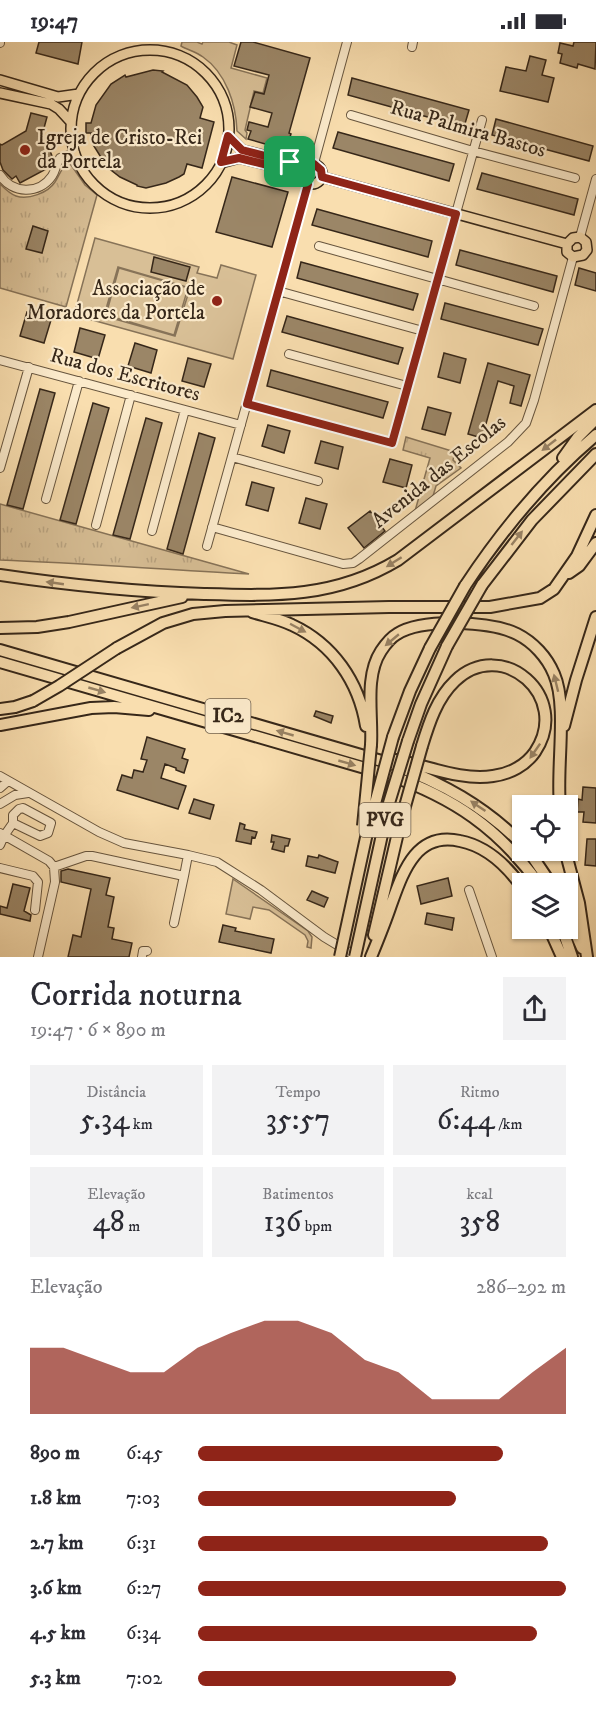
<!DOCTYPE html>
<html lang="pt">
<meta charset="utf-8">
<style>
body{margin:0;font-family:"IM FELL DW Pica",serif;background:#f2f2f3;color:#2b2b33;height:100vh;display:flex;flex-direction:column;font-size:22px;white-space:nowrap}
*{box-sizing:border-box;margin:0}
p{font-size:20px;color:#7c7c81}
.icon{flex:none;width:33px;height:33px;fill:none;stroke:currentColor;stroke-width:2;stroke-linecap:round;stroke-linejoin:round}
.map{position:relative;height:915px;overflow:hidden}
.details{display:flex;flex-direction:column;background:#fff;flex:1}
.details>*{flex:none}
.controls{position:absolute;left:512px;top:753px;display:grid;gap:12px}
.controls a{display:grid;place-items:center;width:66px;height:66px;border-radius:0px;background:#fff;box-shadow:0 2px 4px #0004;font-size:30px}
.pin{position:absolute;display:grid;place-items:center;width:51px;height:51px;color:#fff;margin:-26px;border-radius:12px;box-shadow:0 3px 9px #0006}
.round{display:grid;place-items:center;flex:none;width:63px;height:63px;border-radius:0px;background:#f2f2f3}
.overview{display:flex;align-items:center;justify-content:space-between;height:102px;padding:0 30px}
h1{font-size:33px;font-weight:600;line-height:45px}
.figures{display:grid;grid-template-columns:repeat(3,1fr);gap:9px;height:102px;padding:6px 30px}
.figures div{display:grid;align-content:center;border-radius:0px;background:#f2f2f3;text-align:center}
.figures b{font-size:30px;font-weight:600}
.figures small{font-size:16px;font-weight:400}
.figures p{font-size:16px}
.chart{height:168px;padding:12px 30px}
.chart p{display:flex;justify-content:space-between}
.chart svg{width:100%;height:108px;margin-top:6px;fill:#8f2418;opacity:.7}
ul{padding:0 30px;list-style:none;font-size:20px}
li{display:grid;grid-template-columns:96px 72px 1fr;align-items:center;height:45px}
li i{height:15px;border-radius:8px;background:#8f2418}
.status{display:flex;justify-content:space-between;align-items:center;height:42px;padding:0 30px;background:#fff;direction:ltr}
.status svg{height:16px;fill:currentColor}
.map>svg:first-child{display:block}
</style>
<div class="status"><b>19:47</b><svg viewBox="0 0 49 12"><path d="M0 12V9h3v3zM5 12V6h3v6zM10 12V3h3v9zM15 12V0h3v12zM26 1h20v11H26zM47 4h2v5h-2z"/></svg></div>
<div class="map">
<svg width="596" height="915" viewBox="0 0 596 915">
<defs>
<pattern id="park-tufts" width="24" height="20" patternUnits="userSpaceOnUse" patternTransform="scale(1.5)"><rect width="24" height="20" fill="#d8bf96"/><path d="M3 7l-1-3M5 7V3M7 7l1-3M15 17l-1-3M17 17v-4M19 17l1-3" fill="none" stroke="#baa481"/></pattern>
</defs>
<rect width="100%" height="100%" fill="#f9deaf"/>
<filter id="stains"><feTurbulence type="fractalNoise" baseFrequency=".00333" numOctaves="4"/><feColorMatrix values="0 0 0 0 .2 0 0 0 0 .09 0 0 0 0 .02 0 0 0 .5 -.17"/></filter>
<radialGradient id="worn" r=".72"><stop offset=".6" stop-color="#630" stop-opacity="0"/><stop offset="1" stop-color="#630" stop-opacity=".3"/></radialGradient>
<path fill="#d8bf96" stroke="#877358" stroke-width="1.5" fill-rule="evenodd" d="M 182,0 L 197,0 L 202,2 L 203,0 L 229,0 L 237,3 L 231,26 L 267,36 L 263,51 L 254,49 L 245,88 L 247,91 L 246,97 L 237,89 C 236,62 226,31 203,15 C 196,10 188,8 181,4 Z
M 95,196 L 199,225 L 197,231 L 217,236 L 221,223 L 256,233 L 233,317 L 74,273 ZM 118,225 L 190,246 L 175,294 L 104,274 Z
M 119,226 L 188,246 L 174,293 L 106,273 Z
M 233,837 L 308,889 L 312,895 L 311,906 L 307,905 L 308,899 L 305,893 L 269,868 L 253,865 L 250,877 L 226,872 Z"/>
<path fill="url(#park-tufts)" stroke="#877358" stroke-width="1.5" d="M 69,120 L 85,143 L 97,153 L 66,265 L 0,246 L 0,142 C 4,146 10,152 16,154 C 28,158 48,151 55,140 C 60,132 61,126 69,120 Z
M 406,395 L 455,410 L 453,418 L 461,426 L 436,444 L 433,454 L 415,469 L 430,416 L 403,408 Z
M 0,462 L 249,532 C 166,528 83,521 0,518 Z"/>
<path fill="#9b8667" stroke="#362719" stroke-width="1.5" d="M 39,0 L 82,0 L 78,22 L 36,11 Z
M 241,0 L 253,0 L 310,16 L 289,91 L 291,92 L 286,108 L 248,97 L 251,89 L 247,88 L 249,80 L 268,85 L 272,71 L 250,65 L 255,50 L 264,52 L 269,33 L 234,24 Z
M 574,0 L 596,0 L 595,27 L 578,22 L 577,26 L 560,21 L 562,12 L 558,11 L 560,1 L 573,4 Z
M 530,14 L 546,18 L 542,33 L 554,36 L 548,60 L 500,49 L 506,25 L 526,29 Z
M 153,28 L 163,29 L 162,30 L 187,43 L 197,55 L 203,65 L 200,76 L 214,80 L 202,126 L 187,122 L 184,132 L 179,135 L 166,141 L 146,146 L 137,144 L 137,143 L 120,135 L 107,125 L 92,101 L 91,91 L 86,91 L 86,81 L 91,81 L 96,63 L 111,42 L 125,33 L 126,35 Z
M 352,36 L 469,68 L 464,85 L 348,53 Z
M 31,71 L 47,75 L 41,97 L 48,104 L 52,114 L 46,117 L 50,125 L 20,141 L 16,134 L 12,137 L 3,128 L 0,120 L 0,102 L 2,103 L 26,89 Z
M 496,77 L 593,104 L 589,119 L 492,93 Z
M 338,90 L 454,122 L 449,139 L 333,106 Z
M 482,131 L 578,157 L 574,173 L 477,147 Z
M 232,135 L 288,150 L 272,205 L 216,190 Z
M 317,167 L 432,199 L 428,215 L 312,183 Z
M 33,184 L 48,189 L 42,211 L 26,207 Z
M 460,208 L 557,234 L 553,250 L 456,223 Z
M 154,215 L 190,225 L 186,239 L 151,230 Z
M 301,220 L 418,252 L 413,268 L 297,236 Z
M 579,226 L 596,231 L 596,249 L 575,243 Z
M 445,261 L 543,287 L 538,303 L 441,277 Z
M 27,270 L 51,278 L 44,301 L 20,294 Z
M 287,274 L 403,306 L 398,322 L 282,290 Z
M 80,286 L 105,293 L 98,317 L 74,310 Z
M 135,301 L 157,308 L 151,331 L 128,324 Z
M 444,311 L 466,317 L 460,341 L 438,335 Z
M 188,316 L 211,322 L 204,345 L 182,339 Z
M 488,321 L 530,333 L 521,364 L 510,361 L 514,344 L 498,339 L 482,396 L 468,392 Z
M 271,328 L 388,360 L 383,376 L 267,344 Z
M 40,347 L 55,351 L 23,467 L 7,463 Z
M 93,361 L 109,366 L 76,482 L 60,478 Z
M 428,365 L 451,371 L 445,393 L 422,387 Z
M 146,376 L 162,381 L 130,497 L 113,493 Z
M 268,383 L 290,389 L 284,411 L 262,404 Z
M 199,391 L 215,396 L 183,512 L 167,507 Z
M 321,399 L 343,405 L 338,427 L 315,421 Z
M 390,417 L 412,423 L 406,446 L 383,440 Z
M 252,440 L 274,446 L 268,469 L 246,463 Z
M 306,456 L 327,462 L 320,487 L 299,481 Z
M 370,469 L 385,489 L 364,506 L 348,486 Z
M 316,669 L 333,674 L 331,681 L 314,674 Z
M 147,695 L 185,707 L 182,716 L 188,718 L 184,731 L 176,728 L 176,726 L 165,722 L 161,736 L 186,744 L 178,767 L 117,748 L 122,733 L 132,736 L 134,728 L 143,730 L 147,718 L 141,717 Z
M 583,745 L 596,746 L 596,781 L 583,780 L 584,770 L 577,770 L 578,757 L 582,758 Z
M 194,757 L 214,763 L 210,777 L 189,771 Z
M 240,781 L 245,783 L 244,787 L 257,790 L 255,796 L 252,795 L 251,802 L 236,799 Z
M 272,793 L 290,797 L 288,804 L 285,804 L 284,810 L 272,807 L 274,800 L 271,800 Z
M 587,797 L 596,797 L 596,824 L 585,823 Z
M 319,813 L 338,820 L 335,831 L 306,824 L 308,814 L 318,816 Z
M 68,827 L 110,836 L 106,853 L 114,855 L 108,885 L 114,886 L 112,897 L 132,901 L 129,915 L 68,915 L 73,893 L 81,895 L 91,847 L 61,840 L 61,829 Z
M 448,836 L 452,854 L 421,862 L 417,844 Z
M 13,842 L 30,846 L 24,869 L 31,873 L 30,879 L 0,872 L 0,864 L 7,866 Z
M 312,849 L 328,856 L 324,865 L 307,858 Z
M 427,871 L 454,876 L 452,888 L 425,882 Z
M 223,883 L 236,886 L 235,889 L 274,897 L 271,911 L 219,900 Z"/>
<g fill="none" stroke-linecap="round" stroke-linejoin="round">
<g stroke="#67553e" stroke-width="10">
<path id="minor" d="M 0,1 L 0,0
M 412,5 L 413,0
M 351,73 L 473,109 L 575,136
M 314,121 L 347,0
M 0,133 C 12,152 39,153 52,134 C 56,128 56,122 60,116 L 75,111
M 580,195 L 596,137
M 319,204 L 534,264
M 278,249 L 423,289
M 289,312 L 407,344
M 0,318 L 241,383
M 247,362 L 392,401 L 482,78
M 232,415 L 318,439
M 0,426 L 29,325
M 46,457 L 79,339
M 96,483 L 131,353
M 212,485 L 343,522 L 353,521 L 359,517 L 508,400 L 526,381 L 534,358 L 573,215
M 152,489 L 185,368
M 207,504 L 308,142
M 0,734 L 99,790 L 124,801 L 188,813 L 217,820 L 261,848 L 324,895 L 357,915
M 0,746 L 8,739
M 0,762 L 15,753 L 28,751
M 0,791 L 49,819 L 54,825 L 55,840 L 38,915
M 0,803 L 4,794 L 13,781 L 40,794 L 48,791 L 51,781 L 23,766 L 19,767 L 13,773 L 13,781
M 54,825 L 86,814 L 92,814 L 184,834 L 174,881
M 0,826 L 33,834 L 38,840 L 35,868
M 184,834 L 188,813
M 469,848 L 492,915
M 142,915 L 143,909 L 147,909"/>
</g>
<g stroke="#362719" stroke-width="12">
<path id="major" d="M71 87a79 79 0 1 1 158 0a79 79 0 1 1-158 0Z
M 0,38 L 58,55 L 79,52
M 0,51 L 51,62 L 59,67 L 71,80
M 228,94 L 242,108 L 305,124
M 221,121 L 239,116 L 288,128 L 301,135
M302 132a10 10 0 1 1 20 0a10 10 0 1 1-20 0Z
M 322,135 L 567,202
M 567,202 L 567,210 L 573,215 L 583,213 L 587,208
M 567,202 L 573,196 L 580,195 L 586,200 L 587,208"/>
</g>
<g stroke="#362719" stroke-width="14">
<path id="highway" d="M 563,416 L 578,395 L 596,377
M 569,531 L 579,524 L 596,501
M 0,533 C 68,543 135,550 204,552 C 275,554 335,556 398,518 L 596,368
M 482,543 L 532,478 L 596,412
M 465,544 C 502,488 545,436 596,393
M 252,570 C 265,574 280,577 292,583 C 333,602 359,640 366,684
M 0,586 L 37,585 L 69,580 L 182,555
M 117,606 L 163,581 L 193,572 L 225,569 L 389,565 L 490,565 L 540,556 L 554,547 L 577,514 L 596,473
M 0,608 L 392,722 C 442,741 484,764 522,802
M 0,620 L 389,733 C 454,756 498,786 539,842
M 0,667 L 15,665 L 33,659
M 0,683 L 91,666 L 114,665 L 149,668
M 564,684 L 576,638 L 596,575
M 393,695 L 410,649 L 430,606
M 408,699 L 421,662 L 447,604
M 371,703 C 373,674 364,635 381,609 C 385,603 390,596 397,592 C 423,576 490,579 517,592 C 533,600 547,615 554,632 C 568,664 556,726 560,764
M 395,718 C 426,723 460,739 493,734 C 510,732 526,723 535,710 C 572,655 502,594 455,639 C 437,656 429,681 422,704
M 528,808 L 551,842
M 565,808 L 579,861 L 587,915
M 567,871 L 582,906
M 549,886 L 562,915
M 562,886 L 572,915
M 374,893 L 400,782
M 371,915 C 378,898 385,881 391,863 C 403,830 416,789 460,799 C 486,804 507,824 522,845"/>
</g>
<use href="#minor" stroke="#fbeacb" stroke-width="8"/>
<use href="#major" stroke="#f9deaf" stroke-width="9"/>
<use href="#highway" stroke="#f9deaf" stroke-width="10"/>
<g stroke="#362719" stroke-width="14" stroke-linecap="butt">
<path id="highway-bridge" d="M 447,604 L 482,543
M 430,606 L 465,544
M 33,659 L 59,644 L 117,606
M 400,782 L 422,704
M 363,784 L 371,703
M 340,915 L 367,791 L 393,695
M 355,915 L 389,761 L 408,699"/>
</g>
<use href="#highway-bridge" stroke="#f9deaf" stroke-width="10"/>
</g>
<defs><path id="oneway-solid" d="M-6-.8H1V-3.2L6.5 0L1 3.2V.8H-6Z" transform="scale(1.5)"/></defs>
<g fill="#988264">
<use href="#oneway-solid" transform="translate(549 403) rotate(142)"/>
<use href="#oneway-solid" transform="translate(517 496) rotate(-52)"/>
<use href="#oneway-solid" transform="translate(394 520) rotate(148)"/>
<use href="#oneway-solid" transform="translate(55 541) rotate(-172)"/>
<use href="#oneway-solid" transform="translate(140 564) rotate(168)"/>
<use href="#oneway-solid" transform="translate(298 586) rotate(28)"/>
<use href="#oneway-solid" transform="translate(392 598) rotate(140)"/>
<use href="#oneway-solid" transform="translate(556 641) rotate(-104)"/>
<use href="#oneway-solid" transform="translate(97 648) rotate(16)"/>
<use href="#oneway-solid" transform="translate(285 691) rotate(-164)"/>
<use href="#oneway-solid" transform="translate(535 709) rotate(125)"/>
<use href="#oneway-solid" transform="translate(347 721) rotate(16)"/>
<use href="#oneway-solid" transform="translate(478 764) rotate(-146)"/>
</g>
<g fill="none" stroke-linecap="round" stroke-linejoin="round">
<g stroke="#fff" stroke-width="12">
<path id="route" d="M 228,94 L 242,108 L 304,124 L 314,122 L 321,128 L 322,135 L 456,172 L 392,401 L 247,362 L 308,142 L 302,135 L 288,128 L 239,116 L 221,120 Z"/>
</g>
<use href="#route" stroke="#8f2418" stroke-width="8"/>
</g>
<g fill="#8f2418" stroke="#fbeacb" stroke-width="2">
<circle cx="25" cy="108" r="6"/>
<circle cx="217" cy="259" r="6"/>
</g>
<g text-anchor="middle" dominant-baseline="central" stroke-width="4.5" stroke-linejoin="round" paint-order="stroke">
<g fill="#fbeacb" stroke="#71624e" stroke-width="1.5">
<rect x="205.5" y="657" width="45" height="34" rx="4.5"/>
<rect x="359.5" y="761" width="51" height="34" rx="4.5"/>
</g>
<g font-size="20" font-weight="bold" fill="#362719">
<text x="228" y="674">IC2</text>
<text x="385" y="778">PVG</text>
</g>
<g font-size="21" fill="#362719" stroke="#fbeacb">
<text transform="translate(468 87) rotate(16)">Rua Palmira Bastos</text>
<text transform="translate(125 333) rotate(15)">Rua dos Escritores</text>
<text transform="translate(439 430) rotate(-39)">Avenida das Escolas</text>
</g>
<g font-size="21" fill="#362719" stroke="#fbeacb" text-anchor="start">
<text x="37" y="96">Igreja de Cristo-Rei<tspan x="37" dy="24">da Portela</tspan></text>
<text x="205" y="247" text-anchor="end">Associação de<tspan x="205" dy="24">Moradores da Portela</tspan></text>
</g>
</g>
<rect width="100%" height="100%" filter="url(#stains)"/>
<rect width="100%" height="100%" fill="url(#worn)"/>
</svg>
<div class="controls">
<a><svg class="icon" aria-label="locate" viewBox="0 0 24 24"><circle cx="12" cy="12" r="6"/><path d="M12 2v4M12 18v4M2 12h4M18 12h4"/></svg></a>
<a><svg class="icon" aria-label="layers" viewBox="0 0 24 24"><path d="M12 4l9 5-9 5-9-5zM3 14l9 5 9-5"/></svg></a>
</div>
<div class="pin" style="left:290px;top:120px;background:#1e9e55"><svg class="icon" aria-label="arrive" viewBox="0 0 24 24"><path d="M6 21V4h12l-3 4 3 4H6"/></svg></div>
</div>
<section class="details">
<div class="overview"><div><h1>Corrida noturna</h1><p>19:47 · 6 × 890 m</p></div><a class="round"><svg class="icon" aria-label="share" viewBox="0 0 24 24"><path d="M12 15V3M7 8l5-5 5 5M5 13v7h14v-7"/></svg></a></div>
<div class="figures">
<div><p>Distância</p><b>5.34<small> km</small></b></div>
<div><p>Tempo</p><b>35:57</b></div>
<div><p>Ritmo</p><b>6:44<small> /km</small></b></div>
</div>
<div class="figures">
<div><p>Elevação</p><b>48<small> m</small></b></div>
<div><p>Batimentos</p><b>136<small> bpm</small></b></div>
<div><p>kcal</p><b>358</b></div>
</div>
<div class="chart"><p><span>Elevação</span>286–292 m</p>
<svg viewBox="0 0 160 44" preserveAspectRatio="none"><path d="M0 44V17L10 17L20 22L30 27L40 27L50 17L60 11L70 6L80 6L90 11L100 22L110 27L120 38L130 38L140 38L150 27L160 17V44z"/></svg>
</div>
<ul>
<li><b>890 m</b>6:45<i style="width:83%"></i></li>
<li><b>1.8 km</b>7:03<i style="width:70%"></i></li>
<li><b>2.7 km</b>6:31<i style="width:95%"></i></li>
<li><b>3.6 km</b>6:27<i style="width:100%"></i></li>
<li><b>4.5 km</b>6:34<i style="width:92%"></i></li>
<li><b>5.3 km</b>7:02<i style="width:70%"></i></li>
</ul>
</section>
